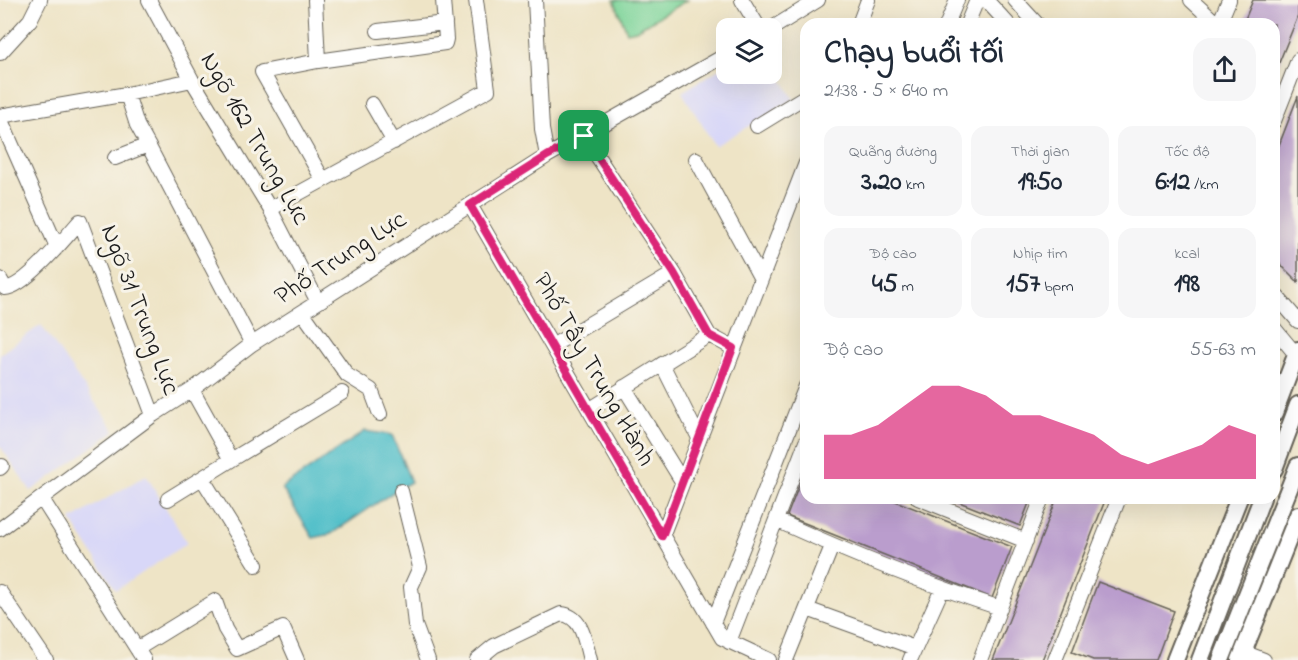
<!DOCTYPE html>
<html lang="vi">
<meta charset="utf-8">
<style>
body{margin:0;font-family:"Indie Flower",sans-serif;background:#f6f6f7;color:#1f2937;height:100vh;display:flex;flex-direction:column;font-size:22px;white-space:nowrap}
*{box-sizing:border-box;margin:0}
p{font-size:20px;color:#747a83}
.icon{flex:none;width:33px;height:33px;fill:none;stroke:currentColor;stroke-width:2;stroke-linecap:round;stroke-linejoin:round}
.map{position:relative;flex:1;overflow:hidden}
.sheet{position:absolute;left:800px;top:18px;width:480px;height:486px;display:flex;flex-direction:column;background:#fff;border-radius:18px;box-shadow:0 6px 24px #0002}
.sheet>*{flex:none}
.tools{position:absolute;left:716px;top:18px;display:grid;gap:12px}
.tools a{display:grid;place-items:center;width:66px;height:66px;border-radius:12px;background:#fff;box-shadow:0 6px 24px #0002;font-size:30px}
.pin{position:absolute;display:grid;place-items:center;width:51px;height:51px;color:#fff;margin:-26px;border-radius:12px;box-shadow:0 3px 9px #0006}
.round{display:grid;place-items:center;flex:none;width:63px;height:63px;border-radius:18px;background:#f6f6f7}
.headline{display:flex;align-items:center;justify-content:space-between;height:102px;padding:0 24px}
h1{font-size:33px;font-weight:800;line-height:45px}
.stats{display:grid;grid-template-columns:repeat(3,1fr);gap:9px;height:102px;padding:6px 24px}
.stats div{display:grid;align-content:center;border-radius:15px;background:#f6f6f7;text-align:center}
.stats b{font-size:26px;font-weight:800}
.stats small{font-size:16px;font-weight:400}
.stats p{font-size:16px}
.chart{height:168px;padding:12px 24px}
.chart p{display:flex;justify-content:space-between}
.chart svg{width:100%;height:108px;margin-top:6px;fill:#db2777;opacity:.7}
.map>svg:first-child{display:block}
</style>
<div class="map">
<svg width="1298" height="660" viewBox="0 0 1298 660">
<rect width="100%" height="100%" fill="#f7f3e8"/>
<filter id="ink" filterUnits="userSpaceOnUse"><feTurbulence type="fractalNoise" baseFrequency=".0167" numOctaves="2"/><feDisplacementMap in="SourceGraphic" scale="12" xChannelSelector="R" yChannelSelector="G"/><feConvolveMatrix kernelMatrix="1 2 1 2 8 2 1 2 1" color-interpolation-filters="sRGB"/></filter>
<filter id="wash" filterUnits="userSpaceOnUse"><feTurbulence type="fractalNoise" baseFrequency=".008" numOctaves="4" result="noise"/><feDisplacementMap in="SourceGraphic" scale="24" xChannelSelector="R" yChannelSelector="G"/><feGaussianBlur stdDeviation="1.35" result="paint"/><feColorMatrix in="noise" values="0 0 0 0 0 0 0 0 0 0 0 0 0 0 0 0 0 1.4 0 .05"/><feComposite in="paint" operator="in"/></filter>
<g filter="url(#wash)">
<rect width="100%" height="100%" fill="#eee4c6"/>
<path fill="#d8d7f8" d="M 771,62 L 794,99 L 715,146 L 682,92 L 726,65 L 726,74 L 771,74 Z
M 41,325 L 115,431 L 31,491 L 0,446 L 0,354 Z
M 146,475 L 187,543 L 116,590 L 71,520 Z"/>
<path fill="#7bd499" stroke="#4c785a" stroke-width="1.5" d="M 614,0 L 687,0 L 636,30 L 627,32 Z"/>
<path fill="#51bfc9" stroke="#366e72" stroke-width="1.5" d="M 365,431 L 392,435 L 411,482 L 398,489 L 331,534 L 313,538 L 282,488 Z"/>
<g id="blocks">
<path fill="#ba9dcd" d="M 1253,0 L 1298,0 L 1298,16 L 1274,75 L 1274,24 L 1243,24 Z
M 1298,96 L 1298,282 L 1274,258 L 1274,158 Z
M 805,470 L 806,498 L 888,498 L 1012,547 L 992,598 L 787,516 Z
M 949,498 L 1031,498 L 1020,526 Z
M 1057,498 L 1106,498 L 1042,660 L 993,660 Z
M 1098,582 L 1174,611 L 1156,660 L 1093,660 L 1072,652 Z"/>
</g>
</g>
<g filter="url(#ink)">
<use href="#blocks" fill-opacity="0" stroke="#666258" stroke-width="1.5"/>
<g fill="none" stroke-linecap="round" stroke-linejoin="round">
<g stroke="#666258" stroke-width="16">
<path id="minor" d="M 149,0 L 192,80 L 270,209 L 318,302
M 315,0 L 318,61
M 535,0 L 542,129 L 547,156
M 742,0 L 759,28
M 986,0 L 1008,24
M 1015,0 L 1037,24
M 1191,0 L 1217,24
M 859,24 L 868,0
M 947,24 L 957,0
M 967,24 L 977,0
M 1219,24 L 1229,0
M 771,29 L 818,0
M 378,31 L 445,23
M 0,53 L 30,20 L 40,0
M 127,94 L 137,125 L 148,145
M 372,104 L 394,142
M 0,116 L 127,94 L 192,80
M 0,118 L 57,247
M 1274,121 L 1298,60
M 757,126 L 806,96
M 584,136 L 674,273
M 115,158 L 148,145 L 252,344
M 696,159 L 761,279
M 323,180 L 262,72 L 318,61 L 445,43 L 446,39 L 443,0
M 470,205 L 722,638 L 769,660
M 270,209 L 488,90 L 476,0
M 0,279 L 5,288 C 23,289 67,236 80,221 L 153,415
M 1274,293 L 1298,321
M 303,313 L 347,375 L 371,390 L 380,414
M 1274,328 L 1298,357
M 552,346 L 674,273 L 709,335 L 733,348
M 662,364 L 699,438
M 624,387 L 682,481
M 192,390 L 231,460 L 342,393
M 589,410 L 709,335
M 231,460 L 202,478 L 256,565
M 0,468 L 2,466
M 401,491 L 420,567 L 411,587 L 415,625 L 428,660
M 918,498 L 1026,541
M 42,499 L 144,660
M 168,499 L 202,478
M 776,520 C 849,553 923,583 1000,608
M 0,529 L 153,415 L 192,390 L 252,344 L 547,156 L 726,55
M 662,536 L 806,163
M 0,592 L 46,660
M 807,609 L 915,648
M 713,623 L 806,386
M 729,642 L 806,442
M 137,649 L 215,601 L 225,629 L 237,649 L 283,628 L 297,660
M 1243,652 L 1264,660
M 477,660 L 494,646 L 561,614 C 583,616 585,642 590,660
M 786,660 L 832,546
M 910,660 L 942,589
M 980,660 L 1042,498
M 1055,660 L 1119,498"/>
</g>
<g stroke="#666258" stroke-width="20">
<path id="major" d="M 1274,413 L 1298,350
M 1274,469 L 1298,405
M 1175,660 L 1239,498
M 1200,660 L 1262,498
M 1221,660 L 1298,466
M 1240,660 L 1298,515"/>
</g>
<use href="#minor" stroke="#fff" stroke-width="14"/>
<use href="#major" stroke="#fff" stroke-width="16"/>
</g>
</g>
<g fill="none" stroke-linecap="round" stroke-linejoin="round" filter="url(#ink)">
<g stroke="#fff" stroke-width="12">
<path id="route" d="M 584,136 L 674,273 L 709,335 L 733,348 L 662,536 L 470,205 L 547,156 Z"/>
</g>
<use href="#route" stroke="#db2777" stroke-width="8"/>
</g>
<g text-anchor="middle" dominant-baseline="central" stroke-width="6" stroke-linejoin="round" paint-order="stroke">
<g font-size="26" fill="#1c1c1c" stroke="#f7f3e8">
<text transform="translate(254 139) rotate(60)">Ngõ 162 Trung Lực</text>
<text transform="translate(341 259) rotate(-33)">Phố Trung Lực</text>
<text transform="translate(139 310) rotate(69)">Ngõ 31 Trung Lực</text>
<text transform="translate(593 370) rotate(60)">Phố Tây Trung Hành</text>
</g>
</g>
</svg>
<div class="tools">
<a><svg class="icon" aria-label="layers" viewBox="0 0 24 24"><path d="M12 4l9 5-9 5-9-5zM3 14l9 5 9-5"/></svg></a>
</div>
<div class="pin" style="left:584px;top:136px;background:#1e9e55"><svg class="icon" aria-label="arrive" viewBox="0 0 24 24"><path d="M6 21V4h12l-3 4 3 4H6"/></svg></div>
<section class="sheet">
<div class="headline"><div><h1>Chạy buổi tối</h1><p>21:38 · 5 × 640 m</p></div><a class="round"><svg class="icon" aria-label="share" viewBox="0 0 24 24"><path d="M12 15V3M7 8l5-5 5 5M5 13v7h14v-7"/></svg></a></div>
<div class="stats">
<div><p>Quãng đường</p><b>3.20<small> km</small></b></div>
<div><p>Thời gian</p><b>19:50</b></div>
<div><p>Tốc độ</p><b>6:12<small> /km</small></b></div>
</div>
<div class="stats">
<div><p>Độ cao</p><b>45<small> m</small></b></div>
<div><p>Nhịp tim</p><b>157<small> bpm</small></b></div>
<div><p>kcal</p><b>198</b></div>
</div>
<div class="chart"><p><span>Độ cao</span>55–63 m</p>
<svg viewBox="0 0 160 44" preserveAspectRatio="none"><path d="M0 44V26L10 26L20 22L30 14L40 6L50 6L60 10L70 18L80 18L90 22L100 26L110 34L120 38L130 34L140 30L150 22L160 26V44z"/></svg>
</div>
</section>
</div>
